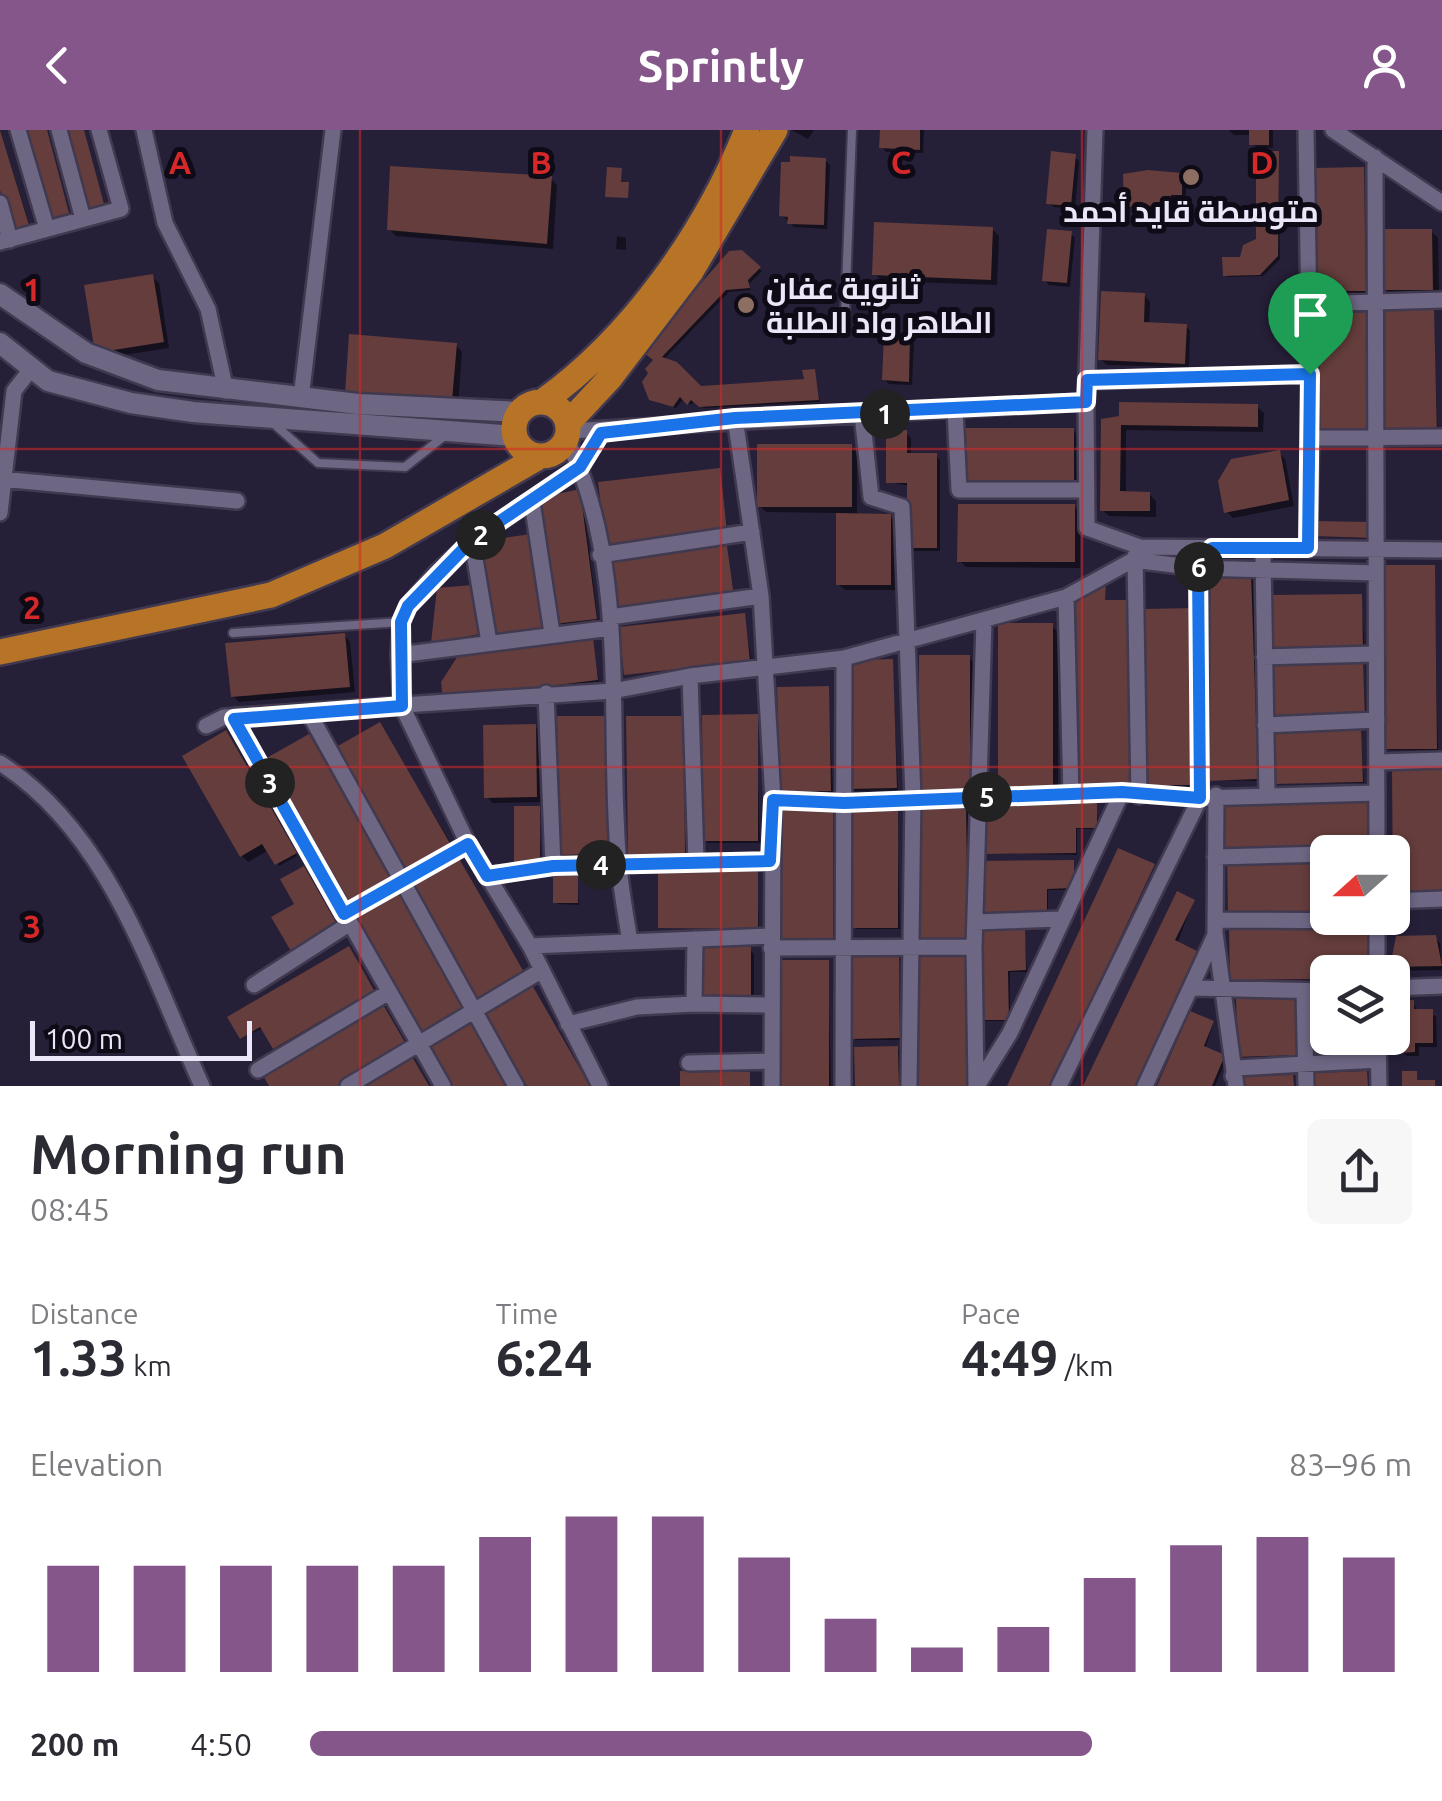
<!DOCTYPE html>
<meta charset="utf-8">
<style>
body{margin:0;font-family:Ubuntu,Cairo,sans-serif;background:#f7f7f7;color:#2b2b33;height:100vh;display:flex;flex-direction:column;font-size:38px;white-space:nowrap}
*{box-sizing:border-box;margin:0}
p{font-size:32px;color:#7c7c81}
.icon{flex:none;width:55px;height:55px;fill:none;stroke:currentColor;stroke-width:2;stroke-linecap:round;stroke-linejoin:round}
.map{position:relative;height:956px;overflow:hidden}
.panel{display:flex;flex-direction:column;background:#fff;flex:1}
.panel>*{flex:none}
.needle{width:65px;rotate:249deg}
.buttons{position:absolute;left:1310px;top:705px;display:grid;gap:20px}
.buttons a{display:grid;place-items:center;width:100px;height:100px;border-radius:15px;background:#fff;box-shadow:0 2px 8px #0004;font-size:50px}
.scale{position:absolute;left:30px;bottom:25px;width:222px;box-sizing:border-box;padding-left:10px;border:5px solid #ebe7f9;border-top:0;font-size:28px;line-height:35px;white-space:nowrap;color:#ebe7f9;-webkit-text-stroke:8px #0e0b16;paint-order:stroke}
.pin{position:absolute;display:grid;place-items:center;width:85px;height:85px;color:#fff;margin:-102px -42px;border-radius:50% 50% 50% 0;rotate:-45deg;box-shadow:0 0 10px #0007}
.pin .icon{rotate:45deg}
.km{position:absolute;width:50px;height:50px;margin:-25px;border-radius:50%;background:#222;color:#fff;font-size:28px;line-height:50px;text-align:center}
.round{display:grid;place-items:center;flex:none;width:105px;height:105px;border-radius:15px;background:#f7f7f7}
.summary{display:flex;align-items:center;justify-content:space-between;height:170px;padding:0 30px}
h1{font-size:55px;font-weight:700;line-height:75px}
.stats{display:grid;grid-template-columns:repeat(3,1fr);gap:15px;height:170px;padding:10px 30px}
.stats div{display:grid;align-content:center}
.stats b{font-size:50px;font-weight:700}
.stats small{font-size:28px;font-weight:400}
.stats p{font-size:28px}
.chart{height:280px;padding:20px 30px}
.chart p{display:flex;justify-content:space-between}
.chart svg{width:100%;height:180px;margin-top:10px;stroke:#84568a;stroke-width:6}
ul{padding:0 30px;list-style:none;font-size:32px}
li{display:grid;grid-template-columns:160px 120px 1fr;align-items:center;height:75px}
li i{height:25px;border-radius:12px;background:#84568a}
header{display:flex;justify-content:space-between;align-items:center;height:130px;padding:0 30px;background:#84568a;color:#fff;font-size:45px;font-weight:700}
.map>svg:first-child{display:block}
</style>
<header><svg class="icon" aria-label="back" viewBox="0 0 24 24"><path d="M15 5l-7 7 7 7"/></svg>Sprintly<svg class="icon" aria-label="person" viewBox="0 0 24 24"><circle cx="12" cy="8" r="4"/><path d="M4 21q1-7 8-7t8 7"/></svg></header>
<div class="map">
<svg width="1442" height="956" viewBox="0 0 1442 956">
<rect width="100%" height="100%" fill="#261f38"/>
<path fill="#0007" d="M 0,0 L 30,97 L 16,101 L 0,50 Z
M 791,0 L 814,0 L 808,9 Z
M 883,0 L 924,0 L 923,23 L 886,22 L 882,17 Z
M 1229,0 L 1273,0 L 1273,18 L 1256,18 L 1251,5 L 1234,5 Z
M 1278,24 L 1280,129 L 1263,146 L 1228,147 L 1225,145 L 1258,111 Z
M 1074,26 L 1079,31 L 1075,79 L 1054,77 L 1049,73 Z
M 825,30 L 830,35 L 827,99 L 794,97 L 782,85 Z
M 1363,40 L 1367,162 L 1319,163 L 1317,160 Z
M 1181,46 L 1186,50 L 1186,69 L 1174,69 L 1174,86 L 1126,76 Z
M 550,48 L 557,55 L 553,119 L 396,106 L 389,99 Z
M 992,99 L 999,106 L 997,155 L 881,151 L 875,144 Z
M 1431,101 L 1438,108 L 1439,165 L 1392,165 L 1385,159 Z
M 1070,103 L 1075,108 L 1070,157 L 1049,155 L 1045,150 Z
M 617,106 L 626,108 L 626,120 L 616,119 Z
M 741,122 L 762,141 L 749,154 L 751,160 L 729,162 L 663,230 L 700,259 L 807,251 L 814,242 L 820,272 L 704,278 L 695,270 L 691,275 L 684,268 L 676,278 L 655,272 L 648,239 Z
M 152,147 L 159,153 L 169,218 L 104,228 Z
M 1144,165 L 1150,172 L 1149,195 L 1186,196 L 1190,201 L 1189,237 L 1107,235 L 1100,229 Z
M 1433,181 L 1438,305 L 1384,306 Z
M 1366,183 L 1368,306 L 1319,306 Z
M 909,209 L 914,213 L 912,255 L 889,254 L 884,249 Z
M 456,215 L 462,222 L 458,276 L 354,269 Z
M 1257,277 L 1264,283 L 1263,302 L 1126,300 L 1126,364 L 1149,364 L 1156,371 L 1156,387 L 1109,386 L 1102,380 L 1103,292 Z
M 1073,300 L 1080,307 L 1080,361 L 967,361 Z
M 906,303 L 911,308 L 911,326 L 936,326 L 940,330 L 940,421 L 914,421 L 910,417 L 910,356 L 888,352 Z
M 851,316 L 857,323 L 857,386 L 890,386 L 896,393 L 896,460 L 845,460 L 838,454 L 838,383 L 766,382 L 760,376 Z
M 1279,323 L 1285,329 L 1294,376 L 1233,388 L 1226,381 Z
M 719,341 L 728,402 L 608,413 Z
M 582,364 L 598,491 L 560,495 L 542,370 Z
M 1074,376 L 1080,383 L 1080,438 L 966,437 L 960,431 Z
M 1368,394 L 1370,409 L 1317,405 Z
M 530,407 L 544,500 L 498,506 L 496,503 Z
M 726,418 L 735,468 L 616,480 Z
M 1434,437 L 1438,620 L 1389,620 L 1387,618 Z
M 1202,446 L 1253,447 L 1259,651 L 1208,650 L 1201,656 L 1149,657 Z
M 472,458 L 482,506 L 436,514 L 434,512 Z
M 1361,466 L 1365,521 L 1272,522 Z
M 744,486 L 752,533 L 627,544 Z
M 1052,496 L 1058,502 L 1058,661 L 1007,661 L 1001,655 Z
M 344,505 L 350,512 L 355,562 L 239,572 L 233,566 Z
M 592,510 L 599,552 L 448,571 Z
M 969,528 L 975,534 L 975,670 L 928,669 Z
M 892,531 L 898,660 L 855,661 L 852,658 Z
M 1362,535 L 1366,587 L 1276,586 Z
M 828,558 L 833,663 L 785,664 L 782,661 Z
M 756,587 L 760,713 L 708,713 L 705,710 Z
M 607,588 L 611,726 L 564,726 L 561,724 Z
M 685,591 L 687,726 L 633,727 L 631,724 Z
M 380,595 L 456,722 L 415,745 Z
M 535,596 L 541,603 L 542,672 L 493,673 L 487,667 Z
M 1360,600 L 1364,653 L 1276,653 Z
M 226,603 L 297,726 L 279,736 L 269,720 L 248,732 L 242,726 Z
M 308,607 L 396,755 L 354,779 L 348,773 Z
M 1366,670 L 1370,719 L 1228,722 Z
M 918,675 L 968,678 L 970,811 Z
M 1096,676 L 1099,699 L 1077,699 L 1077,725 L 985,723 Z
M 539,678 L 541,735 L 519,734 L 517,732 Z
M 832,681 L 834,817 L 786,817 Z
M 897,682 L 900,799 L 857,799 L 854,797 Z
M 457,729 L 532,854 L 529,855 L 590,956 L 530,956 Z
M 1073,733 L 1076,760 L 1048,760 L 1048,785 L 982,783 Z
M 1153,736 L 1054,956 L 1010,956 Z
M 757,743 L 759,800 L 660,797 Z
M 577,745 L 579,775 L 558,774 L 556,772 Z
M 1193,772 L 1177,814 L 1140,956 L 1085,956 Z
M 1367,797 L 1370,842 L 1328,842 L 1328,850 L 1233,849 Z
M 1024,800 L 1027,842 L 1010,842 L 1010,891 L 984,891 Z
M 1435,808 L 1440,813 L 1442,840 L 1397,841 L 1393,837 Z
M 349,819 L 379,867 L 281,924 L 264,898 L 242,907 Z
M 750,820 L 754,824 L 754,874 L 710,873 Z
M 898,828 L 902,910 L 856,910 L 854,908 Z
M 828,833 L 831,956 L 783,956 Z
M 1294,868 L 1299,927 L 1243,929 L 1241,926 Z
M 1413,873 L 1418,882 L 1436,886 L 1437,917 L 1419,917 L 1419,926 L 1407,926 L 1403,922 Z
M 1213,894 L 1205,919 L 1226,930 L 1215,956 L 1160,956 Z
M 1328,908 L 1370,908 L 1371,922 L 1318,924 L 1315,922 Z
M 897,918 L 901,923 L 902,956 L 857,956 Z"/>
<path fill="#643d3c" d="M 0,0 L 29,95 L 11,100 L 0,60 Z
M 28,0 L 47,0 L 69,83 L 51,88 Z
M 62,0 L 84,0 L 104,74 L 83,79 Z
M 880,0 L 920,0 L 920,20 L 879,18 Z
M 1249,0 L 1269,0 L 1269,15 L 1249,15 Z
M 1051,21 L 1076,24 L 1071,76 L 1046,74 Z
M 1256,21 L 1279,21 L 1278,126 L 1260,145 L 1223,146 L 1222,127 L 1240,127 L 1243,115 L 1256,109 Z
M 790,26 L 826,28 L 824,95 L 787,94 L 788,87 L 779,86 L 781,32 L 790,32 Z
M 390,36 L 552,46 L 547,114 L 387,100 Z
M 607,37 L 622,38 L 621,52 L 629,52 L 628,68 L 605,67 Z
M 1364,37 L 1366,161 L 1314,161 L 1313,38 Z
M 1148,40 L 1182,43 L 1182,65 L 1171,65 L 1171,82 L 1153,83 L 1152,76 L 1124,77 L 1123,44 Z
M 874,92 L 993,97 L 991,150 L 872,145 Z
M 1047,99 L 1072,101 L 1067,153 L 1042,151 Z
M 1382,99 L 1432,99 L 1433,160 L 1383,160 Z
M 742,120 L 761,137 L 748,150 L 750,158 L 726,160 L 662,227 L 677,232 L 701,256 L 804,249 L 802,240 L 815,239 L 819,270 L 699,277 L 691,270 L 687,275 L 680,267 L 673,277 L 649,270 L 642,252 L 648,243 L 645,239 L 653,230 L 642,221 L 729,121 Z
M 153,144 L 164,212 L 95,223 L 84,155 Z
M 1101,161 L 1145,163 L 1144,192 L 1187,194 L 1185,234 L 1098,230 Z
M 1377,179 L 1434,179 L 1437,304 L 1379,305 Z
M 1314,181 L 1367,181 L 1367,305 L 1314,304 Z
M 349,204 L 457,213 L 452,271 L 345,263 Z
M 884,205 L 910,206 L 909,252 L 882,250 Z
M 1119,272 L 1258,274 L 1258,297 L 1121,295 L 1120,361 L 1150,362 L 1150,381 L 1100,381 L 1101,289 L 1119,286 Z
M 958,298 L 1074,298 L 1074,356 L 958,355 Z
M 907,300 L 907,323 L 937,323 L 937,418 L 907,418 L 907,353 L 886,353 L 886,301 Z
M 757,314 L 852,314 L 852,377 L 757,377 Z
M 1280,320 L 1289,370 L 1224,383 L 1218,351 L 1231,329 Z
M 720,338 L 727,400 L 606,414 L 598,352 Z
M 580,359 L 597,489 L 555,494 L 539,368 Z
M 958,374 L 1075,374 L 1075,432 L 957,432 Z
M 836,383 L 891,384 L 891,455 L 836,455 Z
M 1315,391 L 1369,392 L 1369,408 L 1315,406 Z
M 531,404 L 543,498 L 493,504 L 481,411 Z
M 727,416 L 734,466 L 614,481 L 607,431 Z
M 1383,435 L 1435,435 L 1437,619 L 1384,619 Z
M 1251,442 L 1258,649 L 1206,651 L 1200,443 Z
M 1106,452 L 1105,470 L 1128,470 L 1132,656 L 1076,655 L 1071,471 Z
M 473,455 L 480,504 L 431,513 L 437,458 Z
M 1362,464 L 1363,519 L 1267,521 L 1267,465 Z
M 1197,478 L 1199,655 L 1144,655 L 1142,479 Z
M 745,483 L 750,531 L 624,545 L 619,497 Z
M 998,493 L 1053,493 L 1053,656 L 998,656 Z
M 345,503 L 350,557 L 231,567 L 225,513 Z
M 593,507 L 598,550 L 443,569 L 441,552 L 459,524 Z
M 919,525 L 970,525 L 970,664 L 919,664 Z
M 893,529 L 897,658 L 850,659 L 846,530 Z
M 1363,533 L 1365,585 L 1274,587 L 1273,535 Z
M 829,556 L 831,661 L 780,662 L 777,557 Z
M 758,584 L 758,711 L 703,711 L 702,585 Z
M 557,586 L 608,586 L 610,724 L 559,725 Z
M 626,586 L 684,586 L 685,725 L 628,725 Z
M 380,592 L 451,715 L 407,740 L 336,617 Z
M 536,594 L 537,667 L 484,668 L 483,595 Z
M 1361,598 L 1363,652 L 1274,654 L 1272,600 Z
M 226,600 L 297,723 L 275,735 L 262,714 L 240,727 L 182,626 Z
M 309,604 L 392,748 L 346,774 L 263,630 Z
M 1442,639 L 1442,765 L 1393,765 L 1392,640 Z
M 1367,668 L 1368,717 L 1223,721 L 1222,671 Z
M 966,672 L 968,810 L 917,810 L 916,673 Z
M 1097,673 L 1097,698 L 1076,698 L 1076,723 L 982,724 L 982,674 Z
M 514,676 L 540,676 L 540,733 L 514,733 Z
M 781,678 L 833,678 L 833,815 L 781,815 Z
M 852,679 L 898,680 L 898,798 L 852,798 Z
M 1118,718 L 1155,734 L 1051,956 L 1007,956 Z
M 457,725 L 527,847 L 481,873 L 411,752 Z
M 1328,728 L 1328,784 L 1228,785 L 1227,730 Z
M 1074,730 L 1074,758 L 1047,759 L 1047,784 L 980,784 L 979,731 Z
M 304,736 L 341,801 L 295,828 L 271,787 L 294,774 L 280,749 Z
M 658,740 L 758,740 L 758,799 L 658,798 Z
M 553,742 L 578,742 L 578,773 L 553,773 Z
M 398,761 L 467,881 L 422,907 L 352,787 Z
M 1177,761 L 1195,770 L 1175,810 L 1201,823 L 1137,956 L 1083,956 Z
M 1368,795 L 1369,842 L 1328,842 L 1328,849 L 1230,850 L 1229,797 Z
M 979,797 L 1025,797 L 1026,840 L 1008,841 L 1009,890 L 979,890 Z
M 1436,805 L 1442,836 L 1390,837 L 1396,806 Z
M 349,816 L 374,860 L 273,919 L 260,897 L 240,909 L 227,887 Z
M 703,816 L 751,817 L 751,870 L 703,870 Z
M 915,824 L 970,825 L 971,956 L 914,956 Z
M 851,825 L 899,825 L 900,908 L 851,909 Z
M 779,830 L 829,830 L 829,956 L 780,956 Z
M 532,855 L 590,956 L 527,956 L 484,882 Z
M 1328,865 L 1328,908 L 1369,908 L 1369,921 L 1313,923 L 1311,866 Z
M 1295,866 L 1297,925 L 1238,927 L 1236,868 Z
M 1400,870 L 1414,870 L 1414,879 L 1433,879 L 1433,913 L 1415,913 L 1415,922 L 1400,923 Z
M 381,871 L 407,916 L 338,956 L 269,956 L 260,940 Z
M 1190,881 L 1214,891 L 1204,916 L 1225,925 L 1212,956 L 1157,956 Z
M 474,889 L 512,956 L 447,956 L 425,917 Z
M 898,916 L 899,956 L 855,956 L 854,917 Z
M 411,925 L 429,956 L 357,956 Z
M 680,941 L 750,942 L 750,956 L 680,956 Z
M 1367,941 L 1368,956 L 1312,956 L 1312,943 Z
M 1402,941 L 1417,941 L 1417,950 L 1435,950 L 1435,956 L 1402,956 Z
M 1293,945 L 1294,956 L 1239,956 L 1239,946 Z"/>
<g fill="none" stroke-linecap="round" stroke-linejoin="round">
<g stroke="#40394f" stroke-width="12">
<path id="service" d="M 845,184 L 852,0
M 273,293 L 318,333 L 405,337 L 443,307
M 233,503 L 401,492"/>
</g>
<g stroke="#40394f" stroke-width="20">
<path id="minor" d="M 18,0 L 47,99
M 59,0 L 83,89
M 144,0 L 165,93 L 208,179 L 226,261
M 1306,0 L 1311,308 L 1308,417
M 1333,0 L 1442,73
M 1375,27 L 1377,722
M 0,73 L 10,110
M 0,112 L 121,79 L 99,0
M 1310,174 L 1442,170
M 1087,251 L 1310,244
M 301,268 L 333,0
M 1086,272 L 1095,0
M 955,280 L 959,360 L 1087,360
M 862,284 L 871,367 L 902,377 L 913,667 L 909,956
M 735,288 L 761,466 L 773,670 L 772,956
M 569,301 L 1086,272 L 1087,398 L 1140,417 L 1442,420
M 1311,308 L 1442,307
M 567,310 C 631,440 606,596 619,735 C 621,761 626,786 630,812
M 0,349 L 237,371
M 532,372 L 552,503
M 0,383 L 14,261 L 31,239
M 472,411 L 489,512
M 600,425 L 752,402
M 1135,426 L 1139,666
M 1263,429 L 1267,665
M 1066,467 L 1071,665
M 610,487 L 761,466
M 399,525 L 611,498
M 1264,527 L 1376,524
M 690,546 L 696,731
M 546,563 L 553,736
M 310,585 L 516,956
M 234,589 L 443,956
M 1265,595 L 1377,590
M 206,596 L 224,587 L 613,561 L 690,546 L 844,528 L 1066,467 L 1133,430 L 1198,438 L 1376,443
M 1378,632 L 1442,630
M 0,633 C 110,703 151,844 202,956
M 1216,665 L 1215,803 L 1236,956
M 773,670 L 844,673 L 1122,662 L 1200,668 L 1377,663
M 1215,727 L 1328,724
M 487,746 L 553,736 L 771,731
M 1392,771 L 1442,769
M 344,784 L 468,714
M 1218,790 L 1377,791
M 975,792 L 1062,789
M 530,816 L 771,806
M 771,818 L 974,817
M 1377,842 L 1377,788
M 254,855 L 349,794
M 1192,858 L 1328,861
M 1392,858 L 1442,856
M 1304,862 L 1306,956
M 694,874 L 771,875
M 568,894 L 637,877 L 694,874 L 695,809
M 1378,908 L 1379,956
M 689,933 L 772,931
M 258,940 L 389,862
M 1233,946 L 1236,938 L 1378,930
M 348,956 L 539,842
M 600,956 L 530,816 L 468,714 L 402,576 L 399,525 L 401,492 L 408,476 L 437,442 L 472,411 L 580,337 L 601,303
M 843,956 L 844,528
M 976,956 L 974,817 L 984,491
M 977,956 L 1010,903 L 1122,662
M 1059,956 L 1200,668 L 1201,433
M 1145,956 L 1215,805"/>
</g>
<g stroke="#40394f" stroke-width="25">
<path id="tertiary" d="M 0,164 L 86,223 L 158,250 L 358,274 L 520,282
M 0,213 L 48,251 L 131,273 L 193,282 L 515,306"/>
</g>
<g stroke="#40394f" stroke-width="30">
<path id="trunk" d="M514 299a27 27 0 1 1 54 0a27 27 0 1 1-54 0Z
M 542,272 C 632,208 706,102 747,0
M 568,293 L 610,248 L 690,143 L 775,0
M 0,522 L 271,465 L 385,416 L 539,327"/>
</g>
<use href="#service" stroke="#6e6784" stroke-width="8"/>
<use href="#minor" stroke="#6e6784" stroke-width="15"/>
<use href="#tertiary" stroke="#6e6784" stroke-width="20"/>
<use href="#trunk" stroke="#b77426" stroke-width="25"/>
</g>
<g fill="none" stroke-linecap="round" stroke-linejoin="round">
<g stroke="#fff" stroke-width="20">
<path id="route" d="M 1310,244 L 1308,418 L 1212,418 L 1198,438 L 1200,668 L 1122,662 L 844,673 L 773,670 L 770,731 L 553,736 L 487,746 L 468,714 L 344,784 L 234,589 L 402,576 L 401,492 L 408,476 L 472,410 L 580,337 L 601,303 L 735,288 L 1086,272 L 1087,250 Z"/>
</g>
<use href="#route" stroke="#1a73e8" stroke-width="12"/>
</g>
<path fill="none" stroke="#d62828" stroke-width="2.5" stroke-opacity="0.55" d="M 360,0 L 360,956M 721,0 L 721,956M 1082,0 L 1082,956M 0,319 L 1442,319M 0,637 L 1442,637"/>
<g fill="#8d6e63" stroke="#0e0b16" stroke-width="4">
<circle cx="1191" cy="47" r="10"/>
<circle cx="746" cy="175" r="10"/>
</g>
<g text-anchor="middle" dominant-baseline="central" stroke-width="10" stroke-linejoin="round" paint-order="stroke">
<g font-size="30" font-weight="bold" fill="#ebe7f9" stroke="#0e0b16">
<text x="1191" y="81">متوسطة قايد أحمد</text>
<text x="766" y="158" text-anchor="start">ثانوية عفان<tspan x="766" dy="34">الطاهر واد الطلبة</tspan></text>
</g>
</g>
<g font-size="32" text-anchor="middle" font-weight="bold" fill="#d62828" stroke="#0e0b16" stroke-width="10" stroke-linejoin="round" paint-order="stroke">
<text x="180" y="44">A</text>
<text x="541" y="44">B</text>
<text x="901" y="44">C</text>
<text x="1262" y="44">D</text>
<text x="32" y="171">1</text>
<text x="32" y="489">2</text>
<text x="32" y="808">3</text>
</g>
</svg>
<div class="buttons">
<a><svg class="needle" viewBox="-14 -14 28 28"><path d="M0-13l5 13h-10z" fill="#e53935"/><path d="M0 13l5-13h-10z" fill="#7c7c81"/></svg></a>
<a><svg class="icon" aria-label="layers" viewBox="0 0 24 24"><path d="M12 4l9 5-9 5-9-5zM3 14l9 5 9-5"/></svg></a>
</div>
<div class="scale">100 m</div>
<div class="pin" style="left:1310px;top:244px;background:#1e9e55"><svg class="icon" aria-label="arrive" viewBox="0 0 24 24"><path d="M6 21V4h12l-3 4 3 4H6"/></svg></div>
<b class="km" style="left:885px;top:284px">1</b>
<b class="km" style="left:481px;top:405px">2</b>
<b class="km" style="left:270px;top:653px">3</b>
<b class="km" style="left:601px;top:735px">4</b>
<b class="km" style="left:987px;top:667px">5</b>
<b class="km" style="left:1199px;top:437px">6</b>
</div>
<section class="panel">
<div class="summary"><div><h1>Morning run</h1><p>08:45</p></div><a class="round"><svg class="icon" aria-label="share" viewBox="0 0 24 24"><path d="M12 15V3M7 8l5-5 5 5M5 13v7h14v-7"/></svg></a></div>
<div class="stats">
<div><p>Distance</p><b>1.33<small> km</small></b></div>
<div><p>Time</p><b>6:24</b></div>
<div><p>Pace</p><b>4:49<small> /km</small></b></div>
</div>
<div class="chart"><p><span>Elevation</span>83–96 m</p>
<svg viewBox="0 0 160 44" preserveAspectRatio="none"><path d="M5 44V18M15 44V18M25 44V18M35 44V18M45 44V18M55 44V11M65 44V6M75 44V6M85 44V16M95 44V31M105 44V38M115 44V33M125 44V21M135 44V13M145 44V11M155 44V16"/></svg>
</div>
<ul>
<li><b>200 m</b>4:50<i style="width:71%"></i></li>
</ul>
</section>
